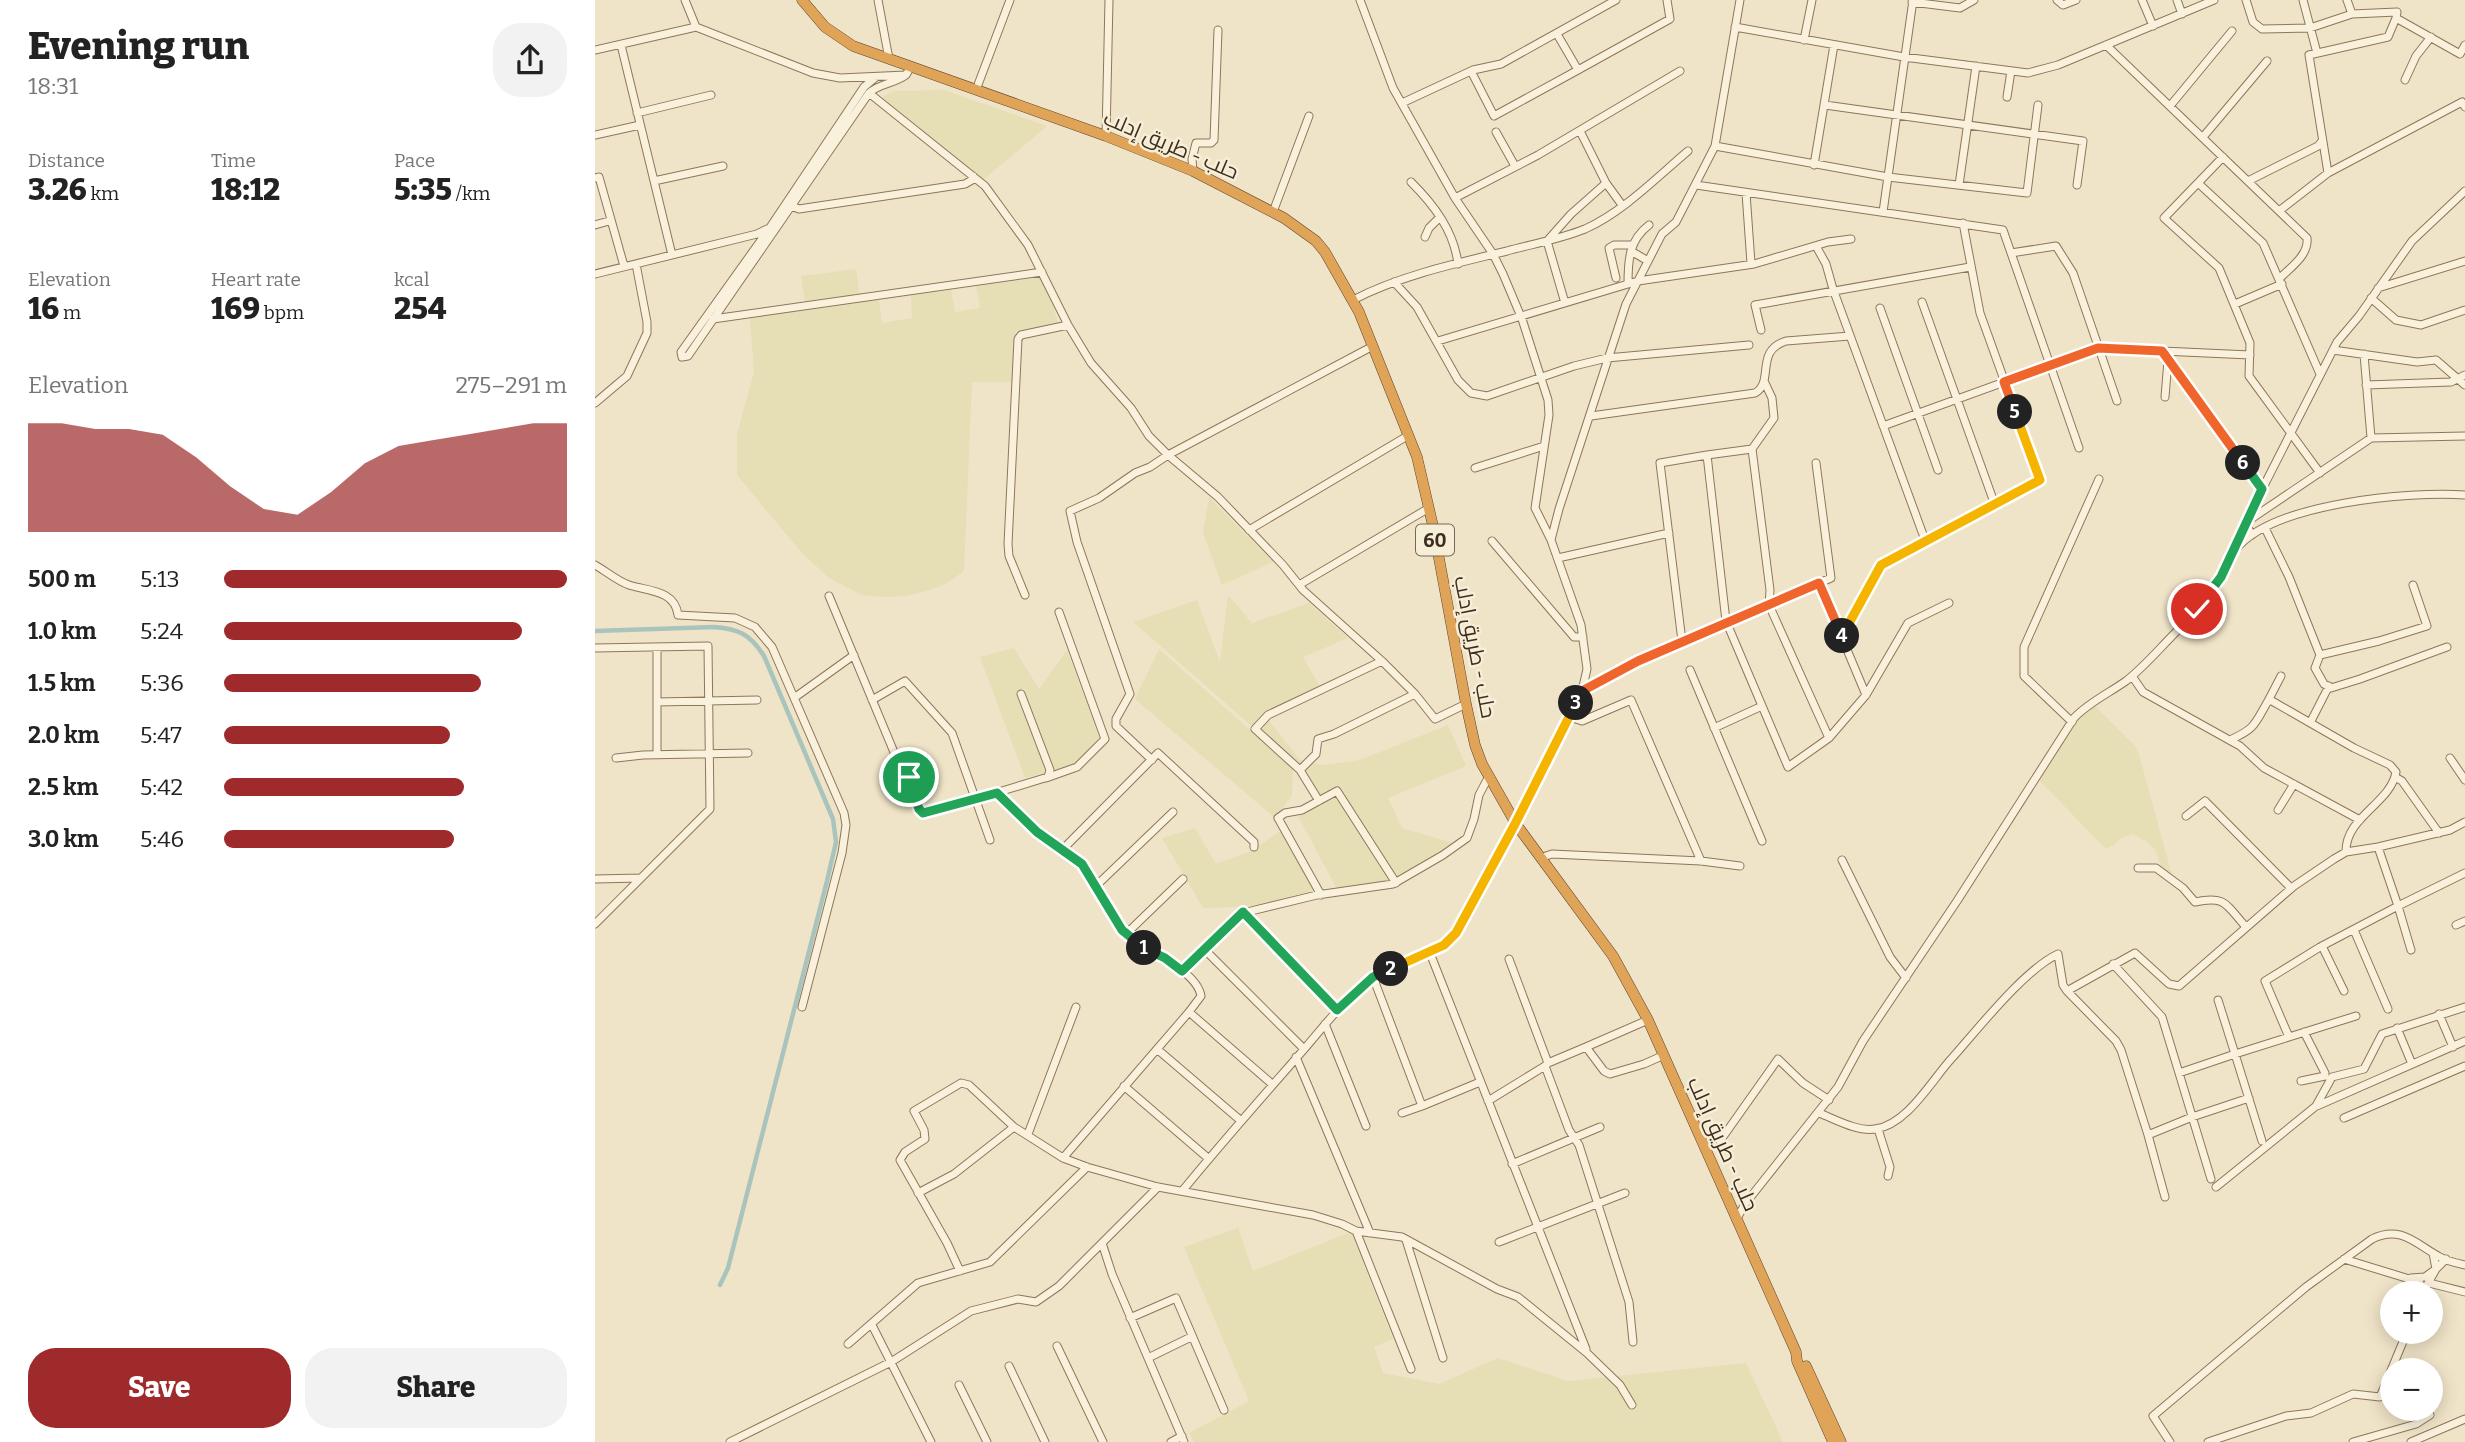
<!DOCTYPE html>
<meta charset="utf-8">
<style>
body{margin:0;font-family:Bitter,Cairo,serif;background:#f2f2f2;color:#222;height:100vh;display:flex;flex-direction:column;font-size:26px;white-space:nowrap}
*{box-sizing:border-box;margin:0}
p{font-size:23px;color:#767676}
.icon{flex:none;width:38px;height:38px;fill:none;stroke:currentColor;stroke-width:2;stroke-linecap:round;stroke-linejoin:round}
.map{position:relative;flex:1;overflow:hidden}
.panel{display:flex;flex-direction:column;background:#fff;width:595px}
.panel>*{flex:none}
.controls{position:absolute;left:1785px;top:1281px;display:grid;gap:14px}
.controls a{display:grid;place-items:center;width:63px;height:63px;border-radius:50%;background:#fff;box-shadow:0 4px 18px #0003;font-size:35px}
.pin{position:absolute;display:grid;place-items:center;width:60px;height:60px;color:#fff;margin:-30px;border:4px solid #fff;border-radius:50%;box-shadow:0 2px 7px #0007}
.km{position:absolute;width:35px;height:35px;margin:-18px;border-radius:50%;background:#222;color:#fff;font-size:19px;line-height:35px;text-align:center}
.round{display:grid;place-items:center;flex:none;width:74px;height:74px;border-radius:28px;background:#f2f2f2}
.summary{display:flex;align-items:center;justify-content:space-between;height:119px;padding:0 28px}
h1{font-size:38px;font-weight:800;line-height:52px}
.figures{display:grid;grid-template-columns:repeat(3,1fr);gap:10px;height:119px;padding:7px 28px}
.figures div{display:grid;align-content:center}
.figures b{font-size:30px;font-weight:800}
.figures small{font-size:19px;font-weight:400}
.figures p{font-size:19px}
.chart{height:196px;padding:14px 28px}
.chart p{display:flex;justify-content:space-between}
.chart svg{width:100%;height:126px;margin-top:7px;fill:#9e2a2b;opacity:.7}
.primary-button{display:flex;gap:14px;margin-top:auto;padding:14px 28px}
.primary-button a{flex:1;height:80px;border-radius:28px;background:#9e2a2b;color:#fff;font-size:28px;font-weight:800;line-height:80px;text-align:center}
.primary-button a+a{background:#f2f2f2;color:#222}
ul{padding:0 28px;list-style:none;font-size:23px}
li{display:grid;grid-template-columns:112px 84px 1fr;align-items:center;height:52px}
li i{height:18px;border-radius:9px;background:#9e2a2b}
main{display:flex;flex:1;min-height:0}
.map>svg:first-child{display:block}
</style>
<main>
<section class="panel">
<div class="summary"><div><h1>Evening run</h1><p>18:31</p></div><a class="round"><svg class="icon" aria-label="share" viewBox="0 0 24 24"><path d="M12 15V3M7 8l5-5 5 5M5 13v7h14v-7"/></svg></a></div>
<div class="figures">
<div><p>Distance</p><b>3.26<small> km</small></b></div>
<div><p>Time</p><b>18:12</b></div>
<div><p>Pace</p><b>5:35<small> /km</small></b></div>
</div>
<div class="figures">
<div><p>Elevation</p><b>16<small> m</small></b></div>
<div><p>Heart rate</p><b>169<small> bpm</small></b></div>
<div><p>kcal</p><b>254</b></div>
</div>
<div class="chart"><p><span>Elevation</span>275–291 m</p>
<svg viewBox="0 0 160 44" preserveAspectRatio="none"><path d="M0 44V6L10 6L20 8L30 8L40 10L50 18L60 28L70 36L80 38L90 30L100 20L110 14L120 12L130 10L140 8L150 6L160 6V44z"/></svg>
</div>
<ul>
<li><b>500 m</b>5:13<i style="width:100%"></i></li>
<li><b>1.0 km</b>5:24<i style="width:87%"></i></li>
<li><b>1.5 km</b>5:36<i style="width:75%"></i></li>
<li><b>2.0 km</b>5:47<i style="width:66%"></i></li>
<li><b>2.5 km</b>5:42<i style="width:70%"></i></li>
<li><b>3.0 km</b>5:46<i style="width:67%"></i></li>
</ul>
<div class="primary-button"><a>Save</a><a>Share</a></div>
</section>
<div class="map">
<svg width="1870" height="1442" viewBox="0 0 1870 1442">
<rect width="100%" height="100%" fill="#f0e4c8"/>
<path fill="#e6deb5" d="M 349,90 L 452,126 L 388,180 L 287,97 L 300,91 Z
M 261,269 L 265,296 L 210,302 L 206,276 Z
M 446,277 L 456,297 L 463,324 L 421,331 L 418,382 L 377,382 L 369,571 L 354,582 L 336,590 L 310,596 L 287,597 L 267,595 L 234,578 L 206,552 L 142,475 L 142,434 L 159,372 L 155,318 L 284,300 L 287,323 L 317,318 L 316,295 L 356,290 L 360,312 L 385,308 L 381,286 Z
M 614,497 L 678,562 L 627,585 L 608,533 Z
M 633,595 L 657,623 L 714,603 L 753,638 L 708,657 L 727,690 L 673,719 L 705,760 L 727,765 L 765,760 L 853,725 L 871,766 L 793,798 L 807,828 L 865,845 L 799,881 L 743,891 L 703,816 L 727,804 L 702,766 L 538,622 L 602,600 L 625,662 Z
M 419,648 L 444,689 L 472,650 L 504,737 L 479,765 L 430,778 L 385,657 Z
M 564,649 L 698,768 L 697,796 L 680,818 L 540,699 Z
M 1498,704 L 1540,746 L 1544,754 L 1578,879 L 1567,868 L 1560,850 L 1552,842 L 1537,834 L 1526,838 L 1520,844 L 1511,849 L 1443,779 L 1489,712 Z
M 600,828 L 621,864 L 656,851 L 687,830 L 721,894 L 651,907 L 608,908 L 567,838 Z
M 643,1228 L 658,1271 L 756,1232 L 798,1339 L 779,1347 L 788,1373 L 844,1384 L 903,1358 L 973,1381 L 1151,1363 L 1188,1442 L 599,1442 L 594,1433 L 654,1401 L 589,1247 Z"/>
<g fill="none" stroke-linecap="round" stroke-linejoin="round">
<path stroke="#a9c4bc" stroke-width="4.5" d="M 0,631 L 119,627 C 144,629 155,634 169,656 L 238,819 L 241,842 L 232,881 L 133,1268 L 125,1285"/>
<g stroke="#8d765c" stroke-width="9">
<path id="minor" d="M 90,0 L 101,27 L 218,73 L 245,78 L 311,75 L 315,68
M 283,0 L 294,59
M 765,0 L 798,88 L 860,198 L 898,254 L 908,274 L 927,319 L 953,400 L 954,415 L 940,508 L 956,540
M 1462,0 L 1468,5 L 1481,0
M 1547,0 L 1558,26
M 1582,0 L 1587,14
M 1651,0 L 1658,22 L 1667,29 L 1715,28 L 1757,14 L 1802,12 L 1801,18 L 1865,54 L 1870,45
M 1708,0 L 1722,53
M 1752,0 L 1757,14
M 1317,2 L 1365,8 L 1379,0
M 1140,27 L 1309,57 L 1433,73 L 1463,65 L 1619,0
M 962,34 L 983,70 L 1075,19 L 1072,0
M 1209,40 L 1217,0
M 26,45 L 77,255
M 1511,45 L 1712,238 C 1714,255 1696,267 1685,278
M 0,50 L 101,27
M 876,71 L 899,116 L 983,70
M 281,77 L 269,87 L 174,229 L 86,352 L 87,357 L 93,356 L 274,93 C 285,83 299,84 311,75
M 1810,80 L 1821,56 L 1836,37
M 381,90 L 415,0
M 274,93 L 390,186 L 433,245 L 473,325 L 496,363 L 536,408 L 554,436 L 573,455 L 623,497 L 688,565 L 708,590 L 787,661 L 820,694
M 1412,97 L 1416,71
M 807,103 L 878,70 L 906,64 L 1021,0
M 1230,105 L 1488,141 L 1482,185
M 1575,106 L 1637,31
M 42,113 L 116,95
M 985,131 L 1011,183
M 901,132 L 920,166
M 0,135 L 45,125
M 511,136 L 514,0
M 1608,137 L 1672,61
M 1120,146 L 1293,177 L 1432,193 L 1443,105
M 1628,157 L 1569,218 L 1624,268 L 1655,343 L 1654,376 L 1725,473
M 1219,165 L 1239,45
M 598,171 L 597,159 L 601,143 L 616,143 L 619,140 L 623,30
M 1733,173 L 1714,55 L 1793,37 L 1801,18
M 0,178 L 4,177 L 29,266
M 59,181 L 128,166
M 1653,181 L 1723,146 L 1727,141
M 816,182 C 839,205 859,231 863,264
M 1603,183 L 1668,243 L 1725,374
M 1101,185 L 1408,230 L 1484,448
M 1364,185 L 1381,66
M 1151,193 L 1156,263
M 860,198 L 943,155 L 1085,71
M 197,206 L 204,209 L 370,184 L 377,180 L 378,176
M 1684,211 L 1733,173 L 1867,102 L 1870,107
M 678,212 L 714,116
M 1288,212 L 1318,0
M 0,225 L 14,221
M 830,237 L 834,228 L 845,217
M 1221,246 L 1231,264 L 1238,289 L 1330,540
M 1036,251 L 1053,261
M 1416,253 L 1461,246 L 1478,273 L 1522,401
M 0,274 L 162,234 L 172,229
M 1021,278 L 1014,248 L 1019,245 L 1038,245
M 799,282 L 822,307 L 863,380 L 876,393 L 892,396 L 979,366 L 1012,358 L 1154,345
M 1033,284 C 1033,260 1034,240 1054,225
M 1783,288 L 1870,261
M 1776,298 L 1801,320 L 1826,325 L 1870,310
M 758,300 C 804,276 862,263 912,251 C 938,244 965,239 990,229 C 1028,212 1061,178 1093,151
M 1327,302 L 1400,505
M 970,303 L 952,241 L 976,214 L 1011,183 L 1027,205
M 1640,304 L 1687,284
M 1285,308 L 1343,470
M 118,319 L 447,272
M 1166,330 L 1160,305 L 1375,267
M 843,341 L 1043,281 L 1159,264 L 1233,242 L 1256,239
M 1738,350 L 1822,362 L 1841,360 L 1870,385
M 1567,351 L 1655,355
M 1769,354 L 1776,438
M 1169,381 L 1177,398 L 1179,418 L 1157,449 L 1175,590 L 1174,605 L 1234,738
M 1771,385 L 1856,382 L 1870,375
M 1570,397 L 1573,360
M 0,403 L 32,376 L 52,333 L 52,322 L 41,264
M 996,416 L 1160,393 C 1180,382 1159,351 1191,341 L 1255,336
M 1288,426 L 1503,348 L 1567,351 L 1667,489
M 1112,455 L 1157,449
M 880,468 L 949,446
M 1670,528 L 1694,577 L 1725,655 L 1784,641 L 1832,626 L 1818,585
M 654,530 L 814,435
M 1657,535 L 1650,523 L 1742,342 L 1764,316 L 1817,241 L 1870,191
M 897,541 L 979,637 L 988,637
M 1642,548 L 1650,523 L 1776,438 L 1870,436
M 963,558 L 1074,533
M 0,565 C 11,571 22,581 34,585 C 53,591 80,590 83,615 L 140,618 L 160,627 L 177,647 L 249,813 L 251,825 L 247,853 L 207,1007
M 1224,583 L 1271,695
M 704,585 L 834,508
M 430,595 L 414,556 L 413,544 L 423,339 L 426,335 L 473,325
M 234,596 L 306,769 C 319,782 316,801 328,813 L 335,813 L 453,777 L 455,770 L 426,694
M 1247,637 L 1286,565 L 1330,540 L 1445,480 L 1385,313 L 1368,223
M 1087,641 L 1065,463 L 1112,455 L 1131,621 L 1193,767 L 1234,738 L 1271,695 L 1313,623 L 1354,603
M 62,647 L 62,754
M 0,648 L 113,646 L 115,809 L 0,924
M 1725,655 L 1720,668 L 1729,684 L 1736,688 L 1765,679 L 1852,647
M 787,661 L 673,715 L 660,729 L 705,770 L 721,754 L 723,739 L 739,734 L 820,694 L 840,719 L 871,704
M 1095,670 L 1167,841
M 1537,676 L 1548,692 L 1645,746 L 1669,768 L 1765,820
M 987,691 L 1043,661 L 1236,578 L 1221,463
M 199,698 L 259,655
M 277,700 L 310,681 L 357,733 L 395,840
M 1673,701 L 1686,676
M 62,702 L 162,700
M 974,717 L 987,721 L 1036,700 L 1106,861
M 1477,722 L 1429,676 L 1429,647 L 1504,479
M 1715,723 L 1734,686
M 1119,728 L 1167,706
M 1635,740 C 1661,728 1659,725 1673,701 L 1677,701 L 1759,748 L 1795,765 L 1801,772 C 1796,803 1750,817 1751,852
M 21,758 L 48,755 L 153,753
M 1855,758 L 1870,780
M 557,760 L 521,726 L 521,719 L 535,694 L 482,542 L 475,511 L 504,498 L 540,473 L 555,467 L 573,455 L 778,346
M 705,770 L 724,801
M 1800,777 L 1807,781 L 1844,833
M 451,778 L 482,767 L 510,739 L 464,612
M 402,793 L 442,832 L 487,864 L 527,931 L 534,938 C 554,951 602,971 606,996 L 594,1012 L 468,1158
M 1683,810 L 1699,784
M 1591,816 L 1610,801 L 1696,888
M 1783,847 L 1803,906 L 1870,873
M 467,850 L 563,753 L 659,842 L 659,847
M 945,858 L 957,854 L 1106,861 L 1145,866
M 1247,860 L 1295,957 L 1311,978
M 1543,868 L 1561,868 L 1588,888 L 1600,902 C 1631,895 1631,905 1651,927
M 0,879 L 46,878
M 502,885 L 578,812
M 726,895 L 683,818 L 690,813 L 707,810 L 742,791 L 801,883
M 648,913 L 742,1010
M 1861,925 L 1870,921
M 1759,930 L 1793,1009
M 531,934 L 588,879
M 1727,946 L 1749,991
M 610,950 L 709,1049
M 835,953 L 991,1349
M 914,959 L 953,1063 L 950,1066 L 974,1130 L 984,1145 L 1034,1302 L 1038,1342
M 1518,964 L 1567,1017 L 1584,1073 L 1640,1054 L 1667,1141
M 587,971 L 648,913 L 722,895 L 798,884 L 848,855 L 872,838 L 879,819 L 884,795 L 893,778
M 778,977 L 827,1106 L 807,1113
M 1472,991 L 1540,953 L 1574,984 L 1584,986 L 1699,886 L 1739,859 L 1751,852 L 1783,847 L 1855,830 L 1870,822
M 1623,1000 L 1640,1054 L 1694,1037 L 1670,981 L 1725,947 L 1803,906 L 1816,950
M 594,1012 L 677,1084
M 1844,1014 L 1858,1047
M 730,1024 L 771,1126
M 1802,1028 L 1817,1064
M 1694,1037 L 1761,1016
M 991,1047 L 1053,1020
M 562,1049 L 645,1120
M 701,1057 L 775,1233
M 953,1063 L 991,1047 L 1009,1071 L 1015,1074 L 1049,1064 L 1067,1056
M 1584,1073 L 1616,1179
M 1706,1081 L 1730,1076 L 1730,1073 L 1709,1032
M 529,1086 L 614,1159
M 893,1101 L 950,1066
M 827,1106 L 885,1082
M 1722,1106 L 1870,1041
M 1224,1113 C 1240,1119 1262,1132 1280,1129 C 1312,1125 1336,1081 1357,1058 C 1383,1029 1429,970 1463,954 L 1468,985 L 1472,991 L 1521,1041 L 1526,1050 L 1553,1135
M 1749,1118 L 1870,1066
M 1283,1129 L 1295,1167 L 1293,1176
M 433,1134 L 481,1007
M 1125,1141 L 1183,1059 L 1208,1083 L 1234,1100
M 917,1164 L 1005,1127
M 1621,1187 L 1721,1106 L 1737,1077 L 1769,1069 L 1787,1034 L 1870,1007
M 588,1190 C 628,1141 670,1094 711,1047 C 732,1022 752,997 778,977 L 835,953 L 849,945 L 861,933 L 921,824 L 987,691 L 992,669 L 986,625 L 956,540 L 964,509 L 1031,304 L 1067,234 L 1081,222 L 1120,146 L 1145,0
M 323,1193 L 359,1174 L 419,1127
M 1570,1197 L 1553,1135 L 1597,1117 L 1654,1098
M 1141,1220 L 1150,1204 L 1243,1087 L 1268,1041 L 1362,901 L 1479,718 C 1493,703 1514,693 1531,681 C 1549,667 1564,649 1580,633 C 1595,619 1611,602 1622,585 C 1629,574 1634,558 1642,548 C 1680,503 1814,491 1870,495
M 761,1231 L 816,1369
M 811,1240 L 848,1358
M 904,1242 L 1030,1193
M 507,1243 L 517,1274 L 589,1442
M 1749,1259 L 1824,1282 L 1828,1288 L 1827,1293
M 365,1271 L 352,1243 L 305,1160 L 310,1152 L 330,1139 L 329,1130 L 319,1111 L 366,1083 L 374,1085 L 419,1127 L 468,1158 L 492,1167 L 563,1187 L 718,1215 L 747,1224 L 761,1231 L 807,1237 L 902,1289 L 923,1297 L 992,1353 L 1025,1385 L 1037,1405
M 1816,1278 L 1830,1277 L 1841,1269 L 1838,1253
M 1834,1283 L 1870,1292
M 1828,1292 L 1841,1269 L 1851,1259
M 535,1318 L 581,1298 L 629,1410
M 277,1325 L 336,1442
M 253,1344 L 323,1283 L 395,1262 L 492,1167
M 462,1346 L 508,1442
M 553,1358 L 596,1337
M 414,1366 L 450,1442
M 364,1385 L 392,1442
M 135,1442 L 296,1362 L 376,1311 L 423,1299 L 441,1302 L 464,1286 L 563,1187
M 576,1442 L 587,1436
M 1575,1442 L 1558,1416 L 1711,1287 L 1777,1239 C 1805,1225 1820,1243 1843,1256 C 1851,1261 1861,1263 1870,1265
M 1613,1442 L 1691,1416 L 1716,1413 L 1758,1394 L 1785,1397 L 1812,1332
M 1758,1442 L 1821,1424 L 1835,1415
M 1816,1442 L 1870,1419"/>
</g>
<g stroke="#5b4430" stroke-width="11">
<path id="highway" d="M 207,0 L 230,27 L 258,46 L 511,136 L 598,171 L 689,218 L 721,241 L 730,252 L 764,312 L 822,457 L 838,526 L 871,704 L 880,745 L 887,764 L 921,824 L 1018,956 L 1053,1020 L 1201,1352 L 1202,1361 L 1238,1442
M 1211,1366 L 1246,1442"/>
</g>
<use href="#minor" stroke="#faf1dc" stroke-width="7"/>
<use href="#highway" stroke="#e0a458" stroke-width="10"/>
</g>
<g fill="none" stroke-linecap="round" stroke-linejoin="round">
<g stroke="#fff" stroke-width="14">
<path id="split-1" d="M 314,777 L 324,809 L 328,813 L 402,793 L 442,832 L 487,864 L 527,930 L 549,948"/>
</g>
<g stroke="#fff" stroke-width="14">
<path id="split-2" d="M 549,948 L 570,958 L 587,971 L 648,912 L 742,1010 L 778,977 L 796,969"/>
</g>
<g stroke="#fff" stroke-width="14">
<path id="split-3" d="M 796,969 L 849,945 L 861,933 L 920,824 L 981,703"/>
</g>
<g stroke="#fff" stroke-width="14">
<path id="split-4" d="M 981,703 L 987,691 L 1043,661 L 1224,583 L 1247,636"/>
</g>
<g stroke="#fff" stroke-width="14">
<path id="split-5" d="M 1247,636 L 1286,565 L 1445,480 L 1420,412"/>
</g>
<g stroke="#fff" stroke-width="14">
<path id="split-6" d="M 1420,412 L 1409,382 L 1503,348 L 1567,351 L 1648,463"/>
</g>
<g stroke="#fff" stroke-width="14">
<path id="split-7" d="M 1602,609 L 1626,577 L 1667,489 L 1648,463"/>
</g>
<use href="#split-1" stroke="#22a559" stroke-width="9"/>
<use href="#split-2" stroke="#22a559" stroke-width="9"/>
<use href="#split-3" stroke="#f5b400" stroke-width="9"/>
<use href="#split-4" stroke="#f0652b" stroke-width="9"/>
<use href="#split-5" stroke="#f5b400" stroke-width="9"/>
<use href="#split-6" stroke="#f0652b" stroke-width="9"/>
<use href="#split-7" stroke="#22a559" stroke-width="9"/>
</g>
<g text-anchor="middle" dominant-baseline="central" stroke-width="5" stroke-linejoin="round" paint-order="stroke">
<rect fill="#f7eed8" stroke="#756857" stroke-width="2" x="821" y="524.5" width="38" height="31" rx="5"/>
<g font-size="19" font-weight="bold" fill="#3d2e20">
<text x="840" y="540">60</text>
</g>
<g font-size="21" fill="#3d2e20" stroke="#f7eed8">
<text transform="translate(576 145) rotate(23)">حلب - طريق إدلب</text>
<text transform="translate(880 647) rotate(79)">حلب - طريق إدلب</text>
<text transform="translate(1128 1144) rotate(66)">حلب - طريق إدلب</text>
</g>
</g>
</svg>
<div class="controls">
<a>+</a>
<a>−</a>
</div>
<div class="pin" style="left:314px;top:777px;background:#1e9e55"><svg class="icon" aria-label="arrive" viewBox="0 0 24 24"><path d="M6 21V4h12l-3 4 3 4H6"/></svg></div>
<div class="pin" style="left:1602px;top:609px;background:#d93025"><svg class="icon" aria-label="check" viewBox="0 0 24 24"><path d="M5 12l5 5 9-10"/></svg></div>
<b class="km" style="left:549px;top:948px">1</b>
<b class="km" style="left:796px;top:969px">2</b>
<b class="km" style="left:981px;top:703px">3</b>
<b class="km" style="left:1247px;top:636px">4</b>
<b class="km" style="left:1420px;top:412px">5</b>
<b class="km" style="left:1648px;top:463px">6</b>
</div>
</main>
